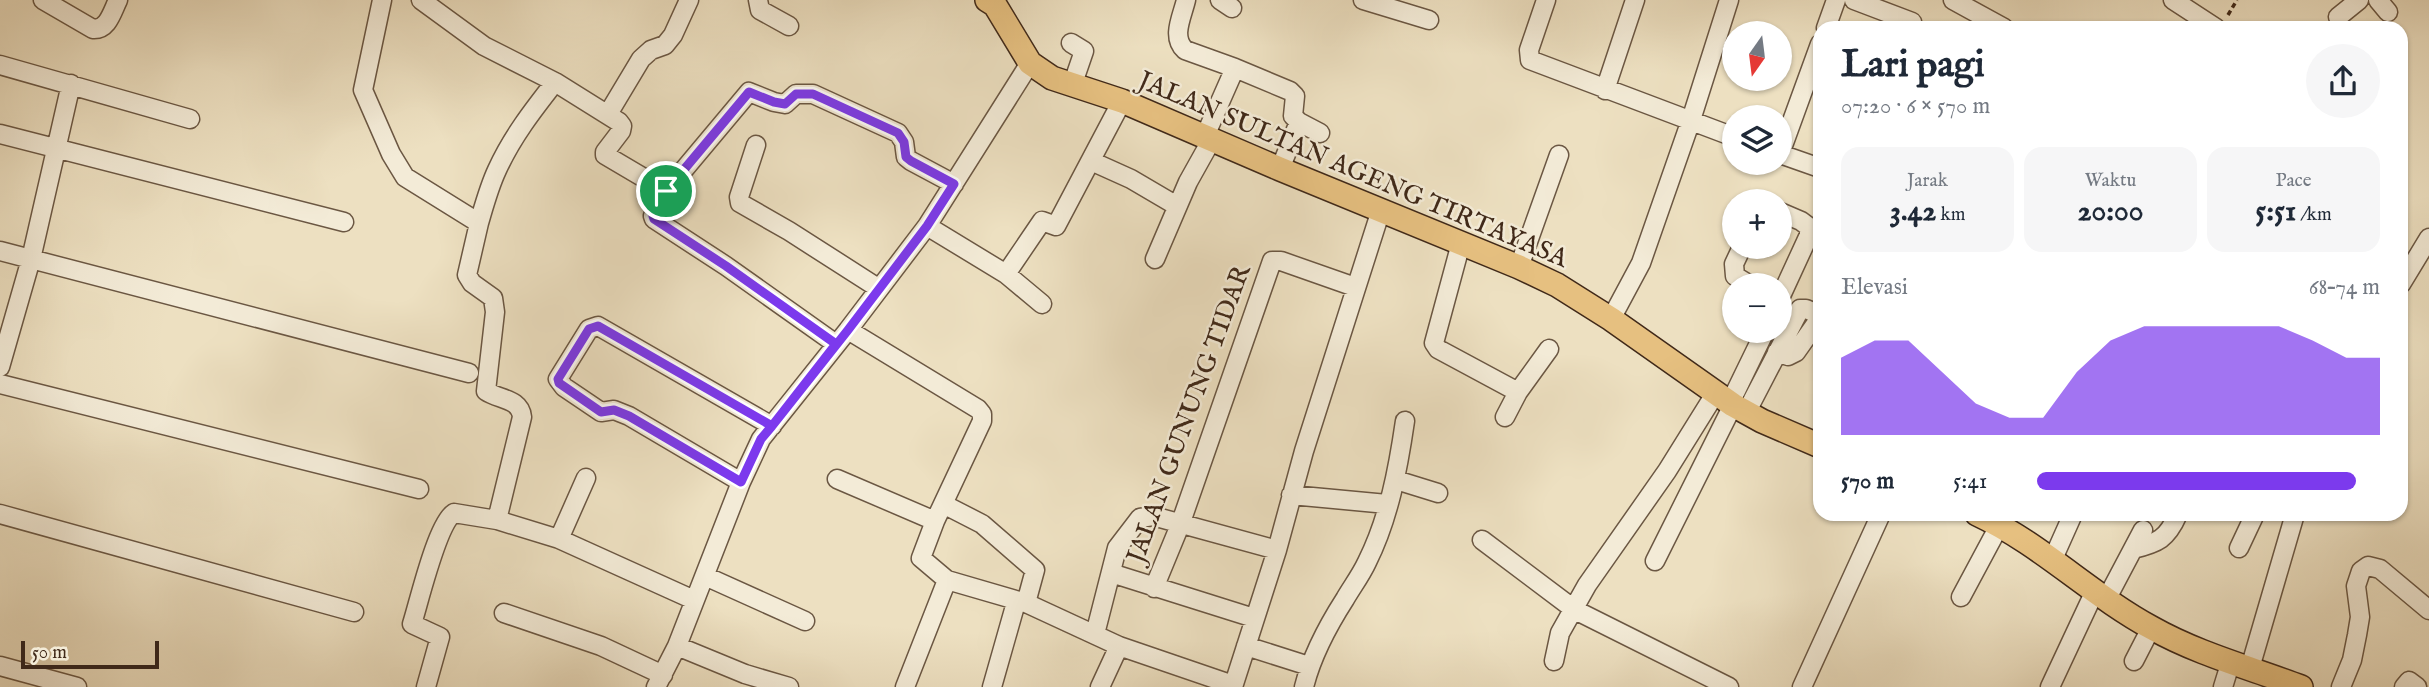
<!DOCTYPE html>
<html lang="id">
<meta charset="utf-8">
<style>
body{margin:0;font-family:"IM FELL English",serif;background:#f6f6f7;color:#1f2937;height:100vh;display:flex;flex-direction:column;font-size:26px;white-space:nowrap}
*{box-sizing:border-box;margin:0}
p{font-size:23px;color:#747a83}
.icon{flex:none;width:38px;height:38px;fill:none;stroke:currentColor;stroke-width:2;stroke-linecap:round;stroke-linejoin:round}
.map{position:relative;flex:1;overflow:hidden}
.side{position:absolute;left:1813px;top:21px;width:595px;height:500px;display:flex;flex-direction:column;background:#fff;border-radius:21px;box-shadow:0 2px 5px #0004}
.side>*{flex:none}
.needle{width:46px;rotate:194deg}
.tools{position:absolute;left:1722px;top:21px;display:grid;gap:14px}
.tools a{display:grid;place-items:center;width:70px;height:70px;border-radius:50%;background:#fff;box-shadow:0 2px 5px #0004;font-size:35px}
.scale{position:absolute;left:21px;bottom:18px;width:138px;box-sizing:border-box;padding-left:7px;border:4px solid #402919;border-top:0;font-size:19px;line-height:24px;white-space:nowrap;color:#402919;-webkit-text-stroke:5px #f3ebd7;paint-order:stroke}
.pin{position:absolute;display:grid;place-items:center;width:60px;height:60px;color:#fff;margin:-30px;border:4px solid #fff;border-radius:50%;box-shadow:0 2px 7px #0007}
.round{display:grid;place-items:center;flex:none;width:74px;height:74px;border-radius:37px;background:#f6f6f7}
.head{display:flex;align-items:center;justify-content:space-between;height:119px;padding:0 28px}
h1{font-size:38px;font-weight:700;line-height:52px}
.stats{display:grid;grid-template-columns:repeat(3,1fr);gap:10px;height:119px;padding:7px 28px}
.stats div{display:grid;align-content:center;border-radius:18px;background:#f6f6f7;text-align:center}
.stats b{font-size:30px;font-weight:700}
.stats small{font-size:19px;font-weight:400}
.stats p{font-size:19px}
.chart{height:196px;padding:14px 28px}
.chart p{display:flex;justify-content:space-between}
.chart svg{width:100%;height:126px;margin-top:7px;fill:#7c3aed;opacity:.7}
ul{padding:0 28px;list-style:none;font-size:23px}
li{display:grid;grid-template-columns:112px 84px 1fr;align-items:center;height:52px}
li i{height:18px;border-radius:9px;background:#7c3aed}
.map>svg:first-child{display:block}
</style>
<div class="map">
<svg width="2429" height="687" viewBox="0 0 2429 687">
<rect width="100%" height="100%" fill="#ede0c1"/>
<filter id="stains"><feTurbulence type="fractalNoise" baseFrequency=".00286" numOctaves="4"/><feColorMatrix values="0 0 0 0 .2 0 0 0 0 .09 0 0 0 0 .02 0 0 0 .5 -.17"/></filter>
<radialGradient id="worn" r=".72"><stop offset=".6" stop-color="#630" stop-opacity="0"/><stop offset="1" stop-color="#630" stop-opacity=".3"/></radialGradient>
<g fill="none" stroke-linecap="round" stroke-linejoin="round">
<g stroke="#6b5743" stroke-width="21">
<path id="minor" d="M 43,0 L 93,29 C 108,30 112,12 118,0
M 382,0 L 363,90 L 391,154 L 405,177 L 479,223 L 467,275 L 472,283 L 493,298 L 495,312 L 486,391 C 499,400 520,398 522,417 L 497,520
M 421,0 L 484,46 L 555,82 L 619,122 L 622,126 L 621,131 L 605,152 L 605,155 L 666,191 L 653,216 L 654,219 L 726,266 L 836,344
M 758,0 L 760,10 L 789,26
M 1186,0 C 1182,17 1171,37 1185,50 L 1235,68 L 1290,91 L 1295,96 L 1293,116 L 1299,122 L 1320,133
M 1220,0 L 1232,8
M 1363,0 L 1429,20
M 1546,0 L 1529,50 L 1530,60 L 1734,137
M 1854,0 L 1912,22
M 1953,0 L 2004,28
M 2173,0 L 2216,28
M 2378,0 L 2388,12
M 2338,17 L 2359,0
M 1826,28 L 1836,0
M 1071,43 L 1084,51 L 1072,86
M 0,65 L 190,119
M 1605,90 L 1635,0
M 608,114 L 641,59 L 651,50 L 665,45 L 673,35 L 689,0
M 0,134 L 344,222
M 1205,136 L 1235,68
M 756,145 L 739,197 L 740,203 L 789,231 L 878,288
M 1780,154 L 1820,44
M 1780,154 L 1820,168
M 1091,161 L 1131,179 L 1177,206
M 1280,169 L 1299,122
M 666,191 L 749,92 L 774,102 L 785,104 L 796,94 L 813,94 L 898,133 L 904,142 L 906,157 L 911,161 L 954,184
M 1780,212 L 1801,221 L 1809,227 L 1809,235 L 1780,298
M 479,223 C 484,206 489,187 497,170 C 512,137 533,110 555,82
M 927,226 L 1006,274 L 1042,304
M 1461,243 L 1434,343 L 1438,349 L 1518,392
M 1742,247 L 1734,264 L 1735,276 L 1750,285
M 0,251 L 469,373
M 1155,259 L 1188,182 L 1212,139
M 1519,267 L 1559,155
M 1006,274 L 1042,221 L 1056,226 L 1122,101
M 2401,284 L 2429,238
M 1611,319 L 1641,263 L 1691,120 L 1729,0
M 848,330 L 978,409 L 982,414 L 982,421 L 935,521 L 921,558 L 947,580 L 1026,603 L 1119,646 L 1233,685
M 1777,352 L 1788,356 L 1796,352 L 1820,318
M 0,367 L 31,259 L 71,84
M 0,384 L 419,489
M 1730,403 L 1765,331
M 1746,413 L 1800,309 L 1806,309 L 1818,314 L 1820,318
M 1505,417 L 1518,392 L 1549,349
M 837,479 L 935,521
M 1396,480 L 1438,493
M 741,482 L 629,416 L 614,410 L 601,412 L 564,387 L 558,379 L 589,329 L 598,326 L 772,426
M 1291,495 L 1387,504
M 943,504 L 982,524 L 1035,570 L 1026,603
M 0,514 L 354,612
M 559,539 L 586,478
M 1482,540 L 1575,610 L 1729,687
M 2239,548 L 2255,514
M 2133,549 C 2158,543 2167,539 2178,514
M 1655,561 L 1733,405
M 2052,561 L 2073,514
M 1111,573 L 1254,618
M 705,576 L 805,621
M 1154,588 L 1180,525 L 1272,261 L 1281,261 L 1355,287
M 1961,597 L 1999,526
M 2106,600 L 2143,530
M 504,613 L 601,646 L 663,675
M 1095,634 L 1117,548 L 1140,518 L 1153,516 L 1277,550
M 677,646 L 745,674 L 789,687
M 1246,646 L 1309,666
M 1554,661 L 1560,633 L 1587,585 L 1667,471 L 1715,394
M 2134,661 L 2151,628
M 0,666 L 77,687
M 2250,668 L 2295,514
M 426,687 L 440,637 L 412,624 C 419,602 437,524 454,513 L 497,520 L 559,539 L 694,600
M 656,687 L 677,646 L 741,482 L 761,439 L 848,330 L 927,226 L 1030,63
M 905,687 L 947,580
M 992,687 L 1015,606 L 1019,602
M 1100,687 L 1119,646
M 1233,687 L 1277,550 L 1304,451 L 1381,210
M 1304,687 C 1312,655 1327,627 1345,599 C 1352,587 1361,575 1367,562 C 1389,518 1398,469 1405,421
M 1802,687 L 1881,514
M 2050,687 L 2094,593
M 2223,687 L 2231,661
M 2341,687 L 2352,660 L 2357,635 L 2360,617 L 2356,586 L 2361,571 L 2368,566 L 2380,569 L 2429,610
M 2404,687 L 2409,681 L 2417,687"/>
</g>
<g stroke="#402919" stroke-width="26">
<path id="major" d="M 987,0 L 995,5 L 1030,63 L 1052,78 L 1122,101 L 1280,169 L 1519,267 L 1557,285 L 1611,319 L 1733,405 L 1762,421 L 1820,446
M 1977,514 C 2041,544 2091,595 2152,628 C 2198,654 2251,668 2301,687"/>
</g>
<path stroke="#402919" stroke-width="3.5" stroke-dasharray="5 3.5" stroke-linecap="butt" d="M 2228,15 L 2237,0"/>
<use href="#minor" stroke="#f3ebd7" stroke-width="18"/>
<use href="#major" stroke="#e6c080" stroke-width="23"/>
</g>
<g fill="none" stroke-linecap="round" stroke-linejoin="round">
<g stroke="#fff" stroke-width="14">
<path id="route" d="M 666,191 L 653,216 L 654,219 L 726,266 L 836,344 L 772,426 L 598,326 L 589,329 L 558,379 L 559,383 L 601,412 L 614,410 L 629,416 L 741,482 L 761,439 L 772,426 L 848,330 L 927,226 L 954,184 L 911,161 L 906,157 L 904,142 L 898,133 L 813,94 L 796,94 L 785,104 L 774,102 L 749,92 L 666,191"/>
</g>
<use href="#route" stroke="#7c3aed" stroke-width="9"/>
</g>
<g text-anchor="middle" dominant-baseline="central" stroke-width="5" stroke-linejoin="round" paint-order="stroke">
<g font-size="26" fill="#402919" stroke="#f3ebd7">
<text transform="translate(1353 170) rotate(23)">JALAN SULTAN AGENG TIRTAYASA</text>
<text transform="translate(1189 414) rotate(-70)">JALAN GUNUNG TIDAR</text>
</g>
</g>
<rect width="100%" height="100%" filter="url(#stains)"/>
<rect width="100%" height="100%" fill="url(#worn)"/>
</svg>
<div class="tools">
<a><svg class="needle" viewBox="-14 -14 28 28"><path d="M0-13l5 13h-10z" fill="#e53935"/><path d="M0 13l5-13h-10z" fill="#747a83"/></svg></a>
<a><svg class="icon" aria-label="layers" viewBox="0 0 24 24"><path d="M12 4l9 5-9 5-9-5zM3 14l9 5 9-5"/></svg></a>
<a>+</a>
<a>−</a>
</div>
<div class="scale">50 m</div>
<div class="pin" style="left:666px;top:191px;background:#1e9e55"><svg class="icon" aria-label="arrive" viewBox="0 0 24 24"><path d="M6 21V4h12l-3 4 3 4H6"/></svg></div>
<section class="side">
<div class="head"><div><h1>Lari pagi</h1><p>07:20 · 6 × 570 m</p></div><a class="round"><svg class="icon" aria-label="share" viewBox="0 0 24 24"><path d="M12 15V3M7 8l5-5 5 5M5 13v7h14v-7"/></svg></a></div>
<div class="stats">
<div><p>Jarak</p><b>3.42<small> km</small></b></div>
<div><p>Waktu</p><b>20:00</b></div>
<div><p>Pace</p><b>5:51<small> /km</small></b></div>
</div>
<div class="chart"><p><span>Elevasi</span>68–74 m</p>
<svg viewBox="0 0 160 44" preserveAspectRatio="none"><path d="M0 44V17L10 11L20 11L30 22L40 33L50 38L60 38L70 22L80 11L90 6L100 6L110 6L120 6L130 6L140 11L150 17L160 17V44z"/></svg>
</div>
<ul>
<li><b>570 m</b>5:41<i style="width:93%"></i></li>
</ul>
</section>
</div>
